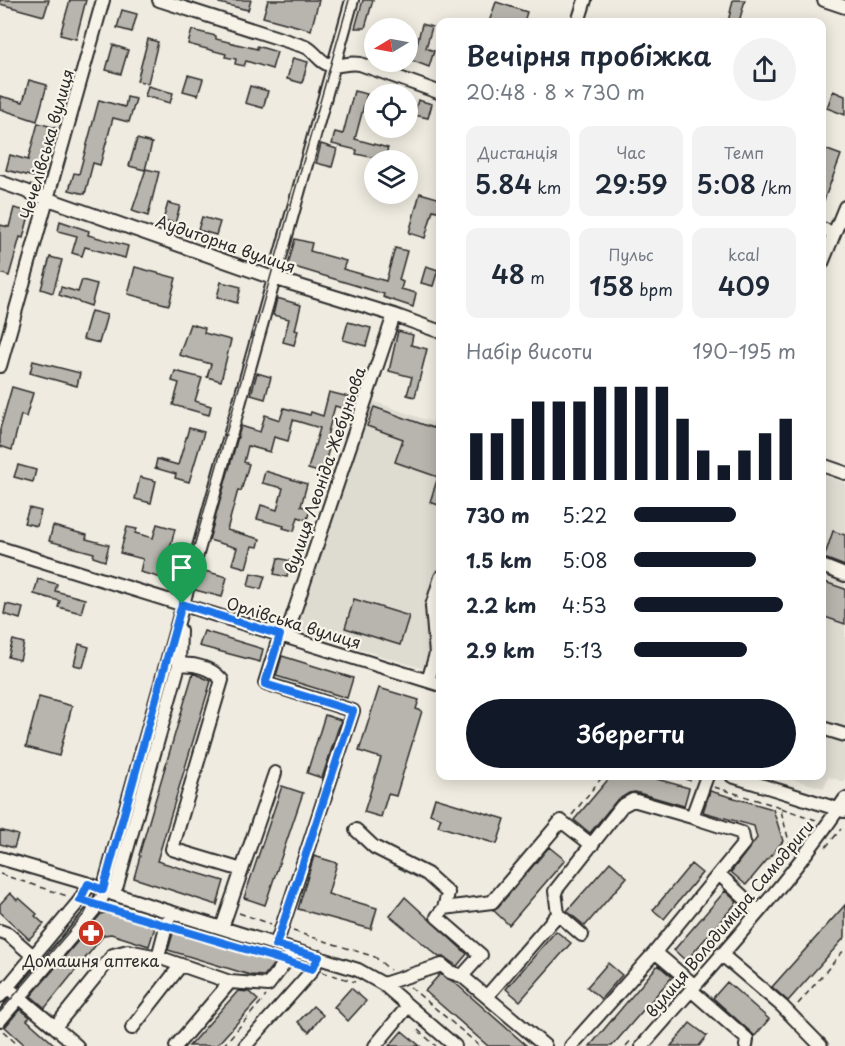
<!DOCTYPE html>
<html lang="uk">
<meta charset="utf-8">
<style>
body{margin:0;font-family:"Playpen Sans",sans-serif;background:#f2f2f3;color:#1f2937;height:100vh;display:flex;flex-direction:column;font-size:22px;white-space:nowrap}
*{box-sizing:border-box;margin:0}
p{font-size:20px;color:#747a83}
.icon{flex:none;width:33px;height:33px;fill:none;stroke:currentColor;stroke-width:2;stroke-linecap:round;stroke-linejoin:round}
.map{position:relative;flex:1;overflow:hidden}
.sheet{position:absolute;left:436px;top:18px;width:390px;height:762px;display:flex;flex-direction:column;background:#fff;border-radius:12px;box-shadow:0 3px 15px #0003}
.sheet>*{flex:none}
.needle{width:39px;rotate:260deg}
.tools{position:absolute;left:364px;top:18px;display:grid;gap:12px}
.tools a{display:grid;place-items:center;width:54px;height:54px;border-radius:50%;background:#fff;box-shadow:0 3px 15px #0003;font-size:30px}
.pin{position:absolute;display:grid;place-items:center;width:51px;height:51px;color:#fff;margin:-62px -26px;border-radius:50% 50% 50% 0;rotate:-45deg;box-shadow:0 0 6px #0007}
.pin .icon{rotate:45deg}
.round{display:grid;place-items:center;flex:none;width:63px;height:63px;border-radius:32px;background:#f2f2f3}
.summary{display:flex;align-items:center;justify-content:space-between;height:102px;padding:0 30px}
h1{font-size:27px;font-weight:600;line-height:45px}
.metrics{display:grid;grid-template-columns:repeat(3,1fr);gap:9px;height:102px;padding:6px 30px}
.metrics div{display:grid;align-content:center;border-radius:12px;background:#f2f2f3;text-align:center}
.metrics b{font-size:26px;font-weight:600}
.metrics small{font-size:16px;font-weight:400}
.metrics p{font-size:16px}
.chart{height:168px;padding:12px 30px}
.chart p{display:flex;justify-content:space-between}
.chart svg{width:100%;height:108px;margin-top:6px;stroke:#111827;stroke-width:6}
.action{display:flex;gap:12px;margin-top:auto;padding:12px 30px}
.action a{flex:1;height:69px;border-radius:36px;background:#111827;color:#fff;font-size:24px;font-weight:600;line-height:69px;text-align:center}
ul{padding:0 30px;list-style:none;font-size:20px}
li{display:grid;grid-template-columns:96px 72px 1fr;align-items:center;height:45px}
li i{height:15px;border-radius:8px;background:#111827}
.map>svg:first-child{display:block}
</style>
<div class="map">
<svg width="845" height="1046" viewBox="0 0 845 1046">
<rect width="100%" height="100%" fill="#efebe0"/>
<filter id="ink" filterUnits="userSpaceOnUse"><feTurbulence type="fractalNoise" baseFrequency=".0167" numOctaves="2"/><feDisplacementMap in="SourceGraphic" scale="12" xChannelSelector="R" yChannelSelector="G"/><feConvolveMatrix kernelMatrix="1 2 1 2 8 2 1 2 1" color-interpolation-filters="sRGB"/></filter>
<g filter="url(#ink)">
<path fill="#dedbd1" d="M 370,400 L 432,422 L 441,400 L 441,674 L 294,629 Z
M 822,475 L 845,483 L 845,782 L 828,777 L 824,788 L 780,776 L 822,776 Z"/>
<path fill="#b8b5ae" stroke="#2b2b2b" stroke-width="1.5" d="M 0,0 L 49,0 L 44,16 L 0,4 Z
M 70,0 L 86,0 L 76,39 L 60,35 Z
M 220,0 L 251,0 L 248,10 L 219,3 Z
M 268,0 L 319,0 L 311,30 L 263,17 Z
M 363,0 L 373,0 L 365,28 L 355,28 Z
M 733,0 L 745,0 L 739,22 L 728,22 Z
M 496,2 L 527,12 L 524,22 L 489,22 Z
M 122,10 L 137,14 L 132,32 L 117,28 Z
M 422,24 L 432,27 L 426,48 L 434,51 L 429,67 L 408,59 L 408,46 L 416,48 Z
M 192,30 L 216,36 L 216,39 L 257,49 L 257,46 L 277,52 L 272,69 L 246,61 L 244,66 L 235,64 L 236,59 L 225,57 L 226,54 L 188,44 Z
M 148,39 L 158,42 L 148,83 L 137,81 Z
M 113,45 L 128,50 L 121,74 L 106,70 Z
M 293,58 L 308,62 L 302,83 L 287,79 Z
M 188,75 L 203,79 L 198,95 L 183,91 Z
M 29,80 L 47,85 L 37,121 L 0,109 L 0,96 L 23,102 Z
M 148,86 L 173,93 L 170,103 L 145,96 Z
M 250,86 L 268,91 L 263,108 L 245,103 Z
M 354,91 L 367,94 L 355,139 L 388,148 L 384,160 L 356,154 L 357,150 L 332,144 L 335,132 L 343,134 Z
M 833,91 L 845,96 L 845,115 L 827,108 Z
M 127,97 L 136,99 L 129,122 L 113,118 L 100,165 L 93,163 L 85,194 L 69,190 L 74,173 L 79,174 L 99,100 L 125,107 Z
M 418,100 L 432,104 L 428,118 L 414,115 Z
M 38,123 L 56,128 L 42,179 L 6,170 L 10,155 L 28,160 Z
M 137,139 L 152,143 L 145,170 L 129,166 Z
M 321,144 L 337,149 L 332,167 L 316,163 Z
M 822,148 L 841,155 L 823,203 L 822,203 Z
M 146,169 L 159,172 L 148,216 L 132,211 Z
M 420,193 L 441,199 L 441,212 L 433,210 L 425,238 L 409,233 Z
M 168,203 L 180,206 L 175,223 L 163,220 Z
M 14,208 L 30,212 L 23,238 L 20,237 L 9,276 L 0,273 L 0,225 L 9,227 Z
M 202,217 L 220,222 L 216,235 L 198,230 Z
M 60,221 L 89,231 L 88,235 L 128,246 L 125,258 L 85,247 L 82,256 L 72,253 L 77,236 L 58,231 Z
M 295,239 L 312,243 L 310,251 L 346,261 L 343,269 L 386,281 L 395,248 L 407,251 L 399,280 L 403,282 L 401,289 L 416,293 L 413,307 L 383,297 L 384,294 L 288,265 Z
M 50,257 L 62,260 L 53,293 L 41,289 Z
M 426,266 L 438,270 L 433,286 L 421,283 Z
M 135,267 L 176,278 L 169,305 L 128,294 Z
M 82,280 L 97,284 L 91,306 L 59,295 L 61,287 L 78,292 Z
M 221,282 L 241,287 L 237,303 L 217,297 Z
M 277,298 L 301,305 L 295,330 L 298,331 L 294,345 L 283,342 L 289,319 L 273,315 Z
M 91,311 L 107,315 L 99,343 L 83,339 Z
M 348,322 L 371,328 L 366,346 L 343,340 Z
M 190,324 L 205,328 L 204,333 L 231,340 L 221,381 L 207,377 L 211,364 L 179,355 Z
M 398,331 L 413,335 L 411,345 L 427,349 L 415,397 L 407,395 L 412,377 L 389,371 Z
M 33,361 L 80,373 L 77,386 L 30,373 Z
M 175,371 L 202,378 L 195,401 L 211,406 L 209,415 L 173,405 L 179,383 L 172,381 Z
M 257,373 L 271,377 L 265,399 L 251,395 Z
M 12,387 L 33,393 L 26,417 L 21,415 L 12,450 L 0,446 L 0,429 Z
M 329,392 L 349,397 L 345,409 L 335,406 L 326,440 L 331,442 L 322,473 L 308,469 L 320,428 L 293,420 L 288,441 L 274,437 L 270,452 L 248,446 L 244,462 L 249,464 L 241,491 L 238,490 L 227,530 L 260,539 L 258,547 L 252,546 L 246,568 L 232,564 L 237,548 L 209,540 L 241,426 L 260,432 L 265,415 L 280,420 L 284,408 L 310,415 L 311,412 L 323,416 Z
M 374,407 L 433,428 L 441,408 L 441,506 L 430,502 L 438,477 L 395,462 L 403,439 L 367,426 Z
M 189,428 L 204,432 L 189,482 L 175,478 L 176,474 L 155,468 L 157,459 L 178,465 Z
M 18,465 L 36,470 L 33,482 L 14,477 Z
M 265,471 L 307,484 L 301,506 L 310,509 L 307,520 L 298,517 L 294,531 L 283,528 L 284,526 L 257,519 L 261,505 L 277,510 L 283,488 L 262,483 Z
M 140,477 L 156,481 L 151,503 L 135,499 Z
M 29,508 L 41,511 L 37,526 L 24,523 Z
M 157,524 L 175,529 L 162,578 L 140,572 L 143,559 L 120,553 L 127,527 L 137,529 L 135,533 L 153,538 Z
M 53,526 L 87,535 L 86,539 L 109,545 L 105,561 L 93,557 L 94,553 L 49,541 Z
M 833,531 L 845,535 L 845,566 L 824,558 Z
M 278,558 L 291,561 L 287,577 L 274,574 Z
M 201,570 L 227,577 L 222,597 L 195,590 Z
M 251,573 L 265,576 L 261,589 L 248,586 Z
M 38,579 L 57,584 L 55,591 L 85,599 L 81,613 L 58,607 L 60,601 L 34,594 Z
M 822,581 L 845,589 L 845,624 L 822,616 Z
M 354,599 L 409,616 L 400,645 L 345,628 Z
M 6,604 L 23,608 L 20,619 L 4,614 Z
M 204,631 L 263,649 L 260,662 L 199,646 Z
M 13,640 L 24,643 L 20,660 L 8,657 Z
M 79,644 L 89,647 L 83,667 L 74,665 Z
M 282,656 L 353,678 L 347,698 L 276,676 Z
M 193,673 L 211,681 L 157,861 L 224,881 L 217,905 L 134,878 L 140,856 L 139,855 Z
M 379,688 L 419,700 L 416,709 L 422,711 L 396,796 L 388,794 L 381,817 L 364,812 L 381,758 L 359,751 Z
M 39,697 L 72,706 L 59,756 L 26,747 Z
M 325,715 L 341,720 L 322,778 L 307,773 Z
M 611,776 L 646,776 L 689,788 L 684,806 L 635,792 L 629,793 L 616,801 L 590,833 L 574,820 Z
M 282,786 L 303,793 L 265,905 L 244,898 Z
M 710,791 L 773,809 L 783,841 L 746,885 L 731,872 L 757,838 L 754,826 L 703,812 Z
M 435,798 L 505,819 L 497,844 L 438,826 L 441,818 L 430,814 Z
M 0,830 L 18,835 L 14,848 L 0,844 Z
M 549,847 L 565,860 L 509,925 L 493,910 L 498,907 Z
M 314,856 L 337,863 L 328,894 L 377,908 L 371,929 L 298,909 Z
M 610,862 L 627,877 L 585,926 L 567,911 Z
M 691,864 L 702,873 L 664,919 L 653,910 Z
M 725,891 L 737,902 L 686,961 L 674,950 Z
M 10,893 L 17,900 L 19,898 L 37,914 L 35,916 L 44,924 L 29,939 L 0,912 L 0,904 Z
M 405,897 L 467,954 L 457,966 L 444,957 L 439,957 L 390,916 Z
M 845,905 L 845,937 L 788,1001 L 772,987 Z
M 109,912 L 155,927 L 149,946 L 111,934 L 104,935 L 45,1008 L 31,996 L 101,914 Z
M 174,930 L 274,961 L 273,965 L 264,976 L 250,975 L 168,950 Z
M 556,931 L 571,943 L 520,1001 L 506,989 Z
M 608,963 L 622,975 L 601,999 L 587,987 Z
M 658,965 L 672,977 L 612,1046 L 590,1046 Z
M 440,974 L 454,982 L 527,1046 L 488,1046 L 425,991 Z
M 727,982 L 769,1019 L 755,1036 L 713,998 Z
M 351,988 L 366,1001 L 348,1021 L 334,1007 Z
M 238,991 L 249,992 L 258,1000 L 216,1046 L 189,1046 Z
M 313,1006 L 323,1015 L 309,1032 L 298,1022 Z
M 20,1009 L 30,1017 L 27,1020 L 56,1046 L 26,1046 L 5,1027 Z
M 690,1023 L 707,1036 L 699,1046 L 671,1046 Z
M 402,1031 L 420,1046 L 389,1046 Z"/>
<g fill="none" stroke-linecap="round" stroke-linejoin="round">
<g stroke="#2b2b2b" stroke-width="16">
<path id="minor" d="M 159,0 L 306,47 C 315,51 320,63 330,65 C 338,67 348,62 360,64 L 441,93
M 824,0 L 845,7
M 578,22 L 585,0
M 0,182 L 270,277 L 394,315 L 441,332
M 822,229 L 834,233
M 822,263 L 845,207
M 0,366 L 103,0
M 822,465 L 845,473
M 0,548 L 441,685
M 822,566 L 845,575
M 286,636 L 394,315
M 179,665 C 194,663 212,668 222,680 L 172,849 L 242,870
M 428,681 L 436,654 L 432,606 L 441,577
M 822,728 L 845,735
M 732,776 L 844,811
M 356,830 L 374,847 L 427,874 L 448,893 L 444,908
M 0,858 L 89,884 L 113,894 L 170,912 L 358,970 L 383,984 L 455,1046
M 719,874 L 758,911
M 103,890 L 352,0
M 113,894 L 117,885 L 179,665 L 180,630
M 222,928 L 275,773
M 0,931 L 8,934 L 32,955
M 582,935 L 558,914 L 555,891 L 622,806 L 633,800 L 692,817 L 707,776
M 276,945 L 353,711 L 265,683 L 280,635
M 655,952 L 694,985
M 721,954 L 782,1006 L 821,1046
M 158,957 L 230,982 L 176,1046
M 230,982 L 268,985 L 294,951
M 383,984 L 442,965 L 450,972 L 462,976
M 7,987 L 55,1027 L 113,955 L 128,951 L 158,957 L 170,912
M 691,990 L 747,1039 L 746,1046
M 0,996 L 80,900 L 89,884
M 487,996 L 558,914
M 0,1020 L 99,904 L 105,891
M 55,1027 L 77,1046
M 132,1028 L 181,965
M 245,1046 L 310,973 L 319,957
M 375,1046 L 408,1006
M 545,1046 L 462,976 L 481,955 L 437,917 L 444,908 L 492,902 L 561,821 L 592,845
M 571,1046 L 655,952 L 744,843 L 742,833 L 692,817
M 642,1046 C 711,966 786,887 845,799"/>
</g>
<path stroke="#2b2b2b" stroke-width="1.5" stroke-dasharray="6 4.5" stroke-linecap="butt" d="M 675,776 L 692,781
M 714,787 L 780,807 L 792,853
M 781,808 L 816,820
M 572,815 L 603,776
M 826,847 L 841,829
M 0,874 L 67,896
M 110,907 L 157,922
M 239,913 L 271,924
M 179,929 L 274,958
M 293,931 L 375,957 L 390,970
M 694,968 L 710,950
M 322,972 L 355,982
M 410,987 L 480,1046
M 670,996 L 679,986
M 798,1004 L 845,949
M 418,1030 L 436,1046
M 3,1031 L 19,1046
M 223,1046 L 266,996
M 626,1046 L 633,1038"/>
<use href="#minor" stroke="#f7f3e8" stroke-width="12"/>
<path stroke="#2b2b2b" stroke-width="1.5" d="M 0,1012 L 85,913 L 101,882 L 178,603 L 349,0"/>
</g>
</g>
<g fill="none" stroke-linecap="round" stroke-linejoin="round" filter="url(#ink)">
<g stroke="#fff" stroke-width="12">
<path id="route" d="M 182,604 L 280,635 L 265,684 L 353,711 L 276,945 L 319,957 L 312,969 L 80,900 L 88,884 L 103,890 Z"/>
</g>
<use href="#route" stroke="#1a73e8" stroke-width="8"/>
</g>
<defs>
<g id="pharmacy-disc" transform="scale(1.35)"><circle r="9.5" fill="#c8321e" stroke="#f7f3e8"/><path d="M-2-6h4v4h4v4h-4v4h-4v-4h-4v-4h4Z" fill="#fff"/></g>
</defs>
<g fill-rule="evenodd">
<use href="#pharmacy-disc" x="91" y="933"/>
</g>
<g text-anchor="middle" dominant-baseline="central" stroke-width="4.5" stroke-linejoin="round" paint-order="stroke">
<g font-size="16" fill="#2b2b2b" stroke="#f7f3e8">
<text transform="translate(46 144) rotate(-74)">Чечелівська вулиця</text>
<text transform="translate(226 243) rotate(19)">Аудиторна вулиця</text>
<text transform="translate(324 470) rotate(-71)">вулиця Леоніда Жебуньова</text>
<text transform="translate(294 622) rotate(17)">Орлівська вулиця</text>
<text transform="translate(729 918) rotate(-50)">вулиця Володимира Самодриги</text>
</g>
<g font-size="16" fill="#2b2b2b" stroke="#f7f3e8">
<text x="91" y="960">Домашня аптека</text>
</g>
</g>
</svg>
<div class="tools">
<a><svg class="needle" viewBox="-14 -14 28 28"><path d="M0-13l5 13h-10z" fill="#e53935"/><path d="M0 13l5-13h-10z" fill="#747a83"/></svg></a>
<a><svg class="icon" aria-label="locate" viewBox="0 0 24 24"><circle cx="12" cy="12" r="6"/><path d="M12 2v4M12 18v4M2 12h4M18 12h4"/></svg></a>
<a><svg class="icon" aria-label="layers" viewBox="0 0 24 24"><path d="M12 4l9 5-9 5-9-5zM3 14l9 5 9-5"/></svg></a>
</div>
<div class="pin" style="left:182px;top:604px;background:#1e9e55"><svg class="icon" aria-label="arrive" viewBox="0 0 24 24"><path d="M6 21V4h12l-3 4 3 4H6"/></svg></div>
<section class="sheet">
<div class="summary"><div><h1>Вечірня пробіжка</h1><p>20:48 · 8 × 730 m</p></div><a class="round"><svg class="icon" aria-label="share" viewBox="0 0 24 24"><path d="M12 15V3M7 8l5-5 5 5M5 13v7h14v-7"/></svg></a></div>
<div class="metrics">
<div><p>Дистанція</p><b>5.84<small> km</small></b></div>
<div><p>Час</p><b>29:59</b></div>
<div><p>Темп</p><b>5:08<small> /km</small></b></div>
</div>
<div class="metrics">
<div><b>48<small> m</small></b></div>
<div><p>Пульс</p><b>158<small> bpm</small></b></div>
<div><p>kcal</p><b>409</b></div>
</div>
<div class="chart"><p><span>Набір висоти</span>190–195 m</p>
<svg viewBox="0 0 160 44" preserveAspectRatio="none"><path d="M5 44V25M15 44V25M25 44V19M35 44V12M45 44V12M55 44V12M65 44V6M75 44V6M85 44V6M95 44V6M105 44V19M115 44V32M125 44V38M135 44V32M145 44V25M155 44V19"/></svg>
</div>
<ul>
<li><b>730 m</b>5:22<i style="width:63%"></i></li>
<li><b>1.5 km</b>5:08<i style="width:75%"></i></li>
<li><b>2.2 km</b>4:53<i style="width:92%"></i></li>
<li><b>2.9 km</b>5:13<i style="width:70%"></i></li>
</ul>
<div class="action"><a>Зберегти</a></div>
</section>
</div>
